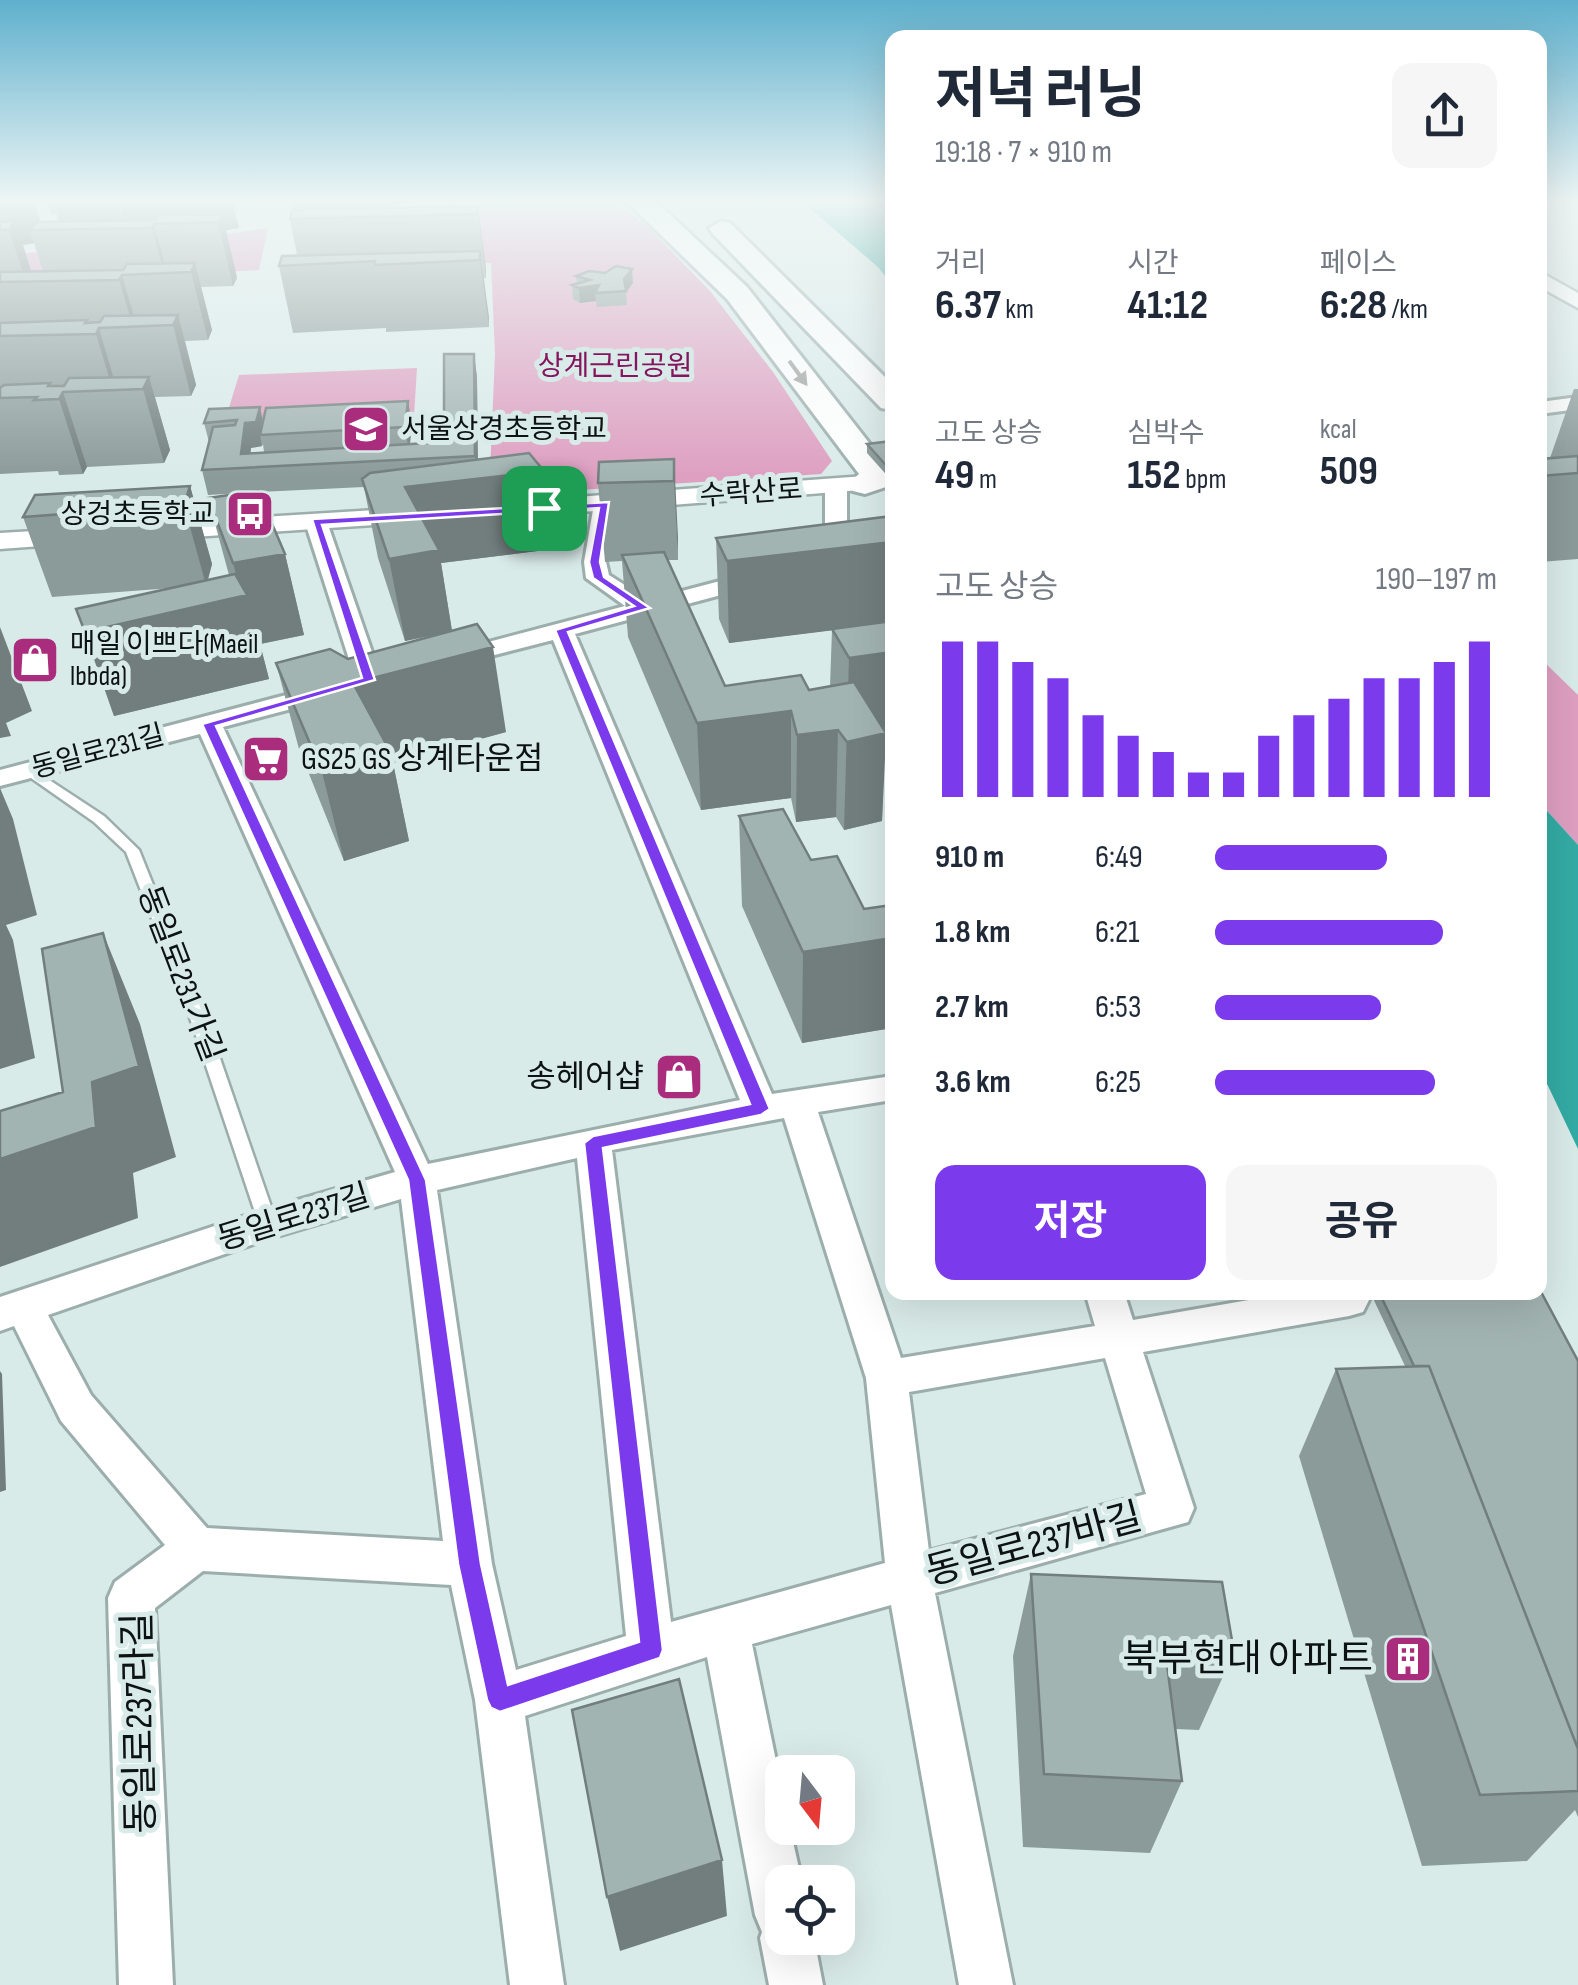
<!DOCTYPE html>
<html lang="ko">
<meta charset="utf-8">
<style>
body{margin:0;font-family:"Sofia Sans Condensed","Noto Sans KR",sans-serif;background:#f6f6f7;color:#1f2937;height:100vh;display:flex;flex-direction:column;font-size:38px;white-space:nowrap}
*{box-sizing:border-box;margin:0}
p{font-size:32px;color:#747a83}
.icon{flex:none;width:55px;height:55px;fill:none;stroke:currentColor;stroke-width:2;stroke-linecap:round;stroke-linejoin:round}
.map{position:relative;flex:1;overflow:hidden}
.sheet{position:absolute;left:885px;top:30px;width:662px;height:1270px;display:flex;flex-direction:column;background:#fff;border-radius:20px;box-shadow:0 10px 40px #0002}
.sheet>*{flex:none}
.needle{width:65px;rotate:164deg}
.controls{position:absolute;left:765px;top:1755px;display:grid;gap:20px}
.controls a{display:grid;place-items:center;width:90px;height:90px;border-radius:20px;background:#fff;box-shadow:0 10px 40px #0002;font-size:50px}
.pin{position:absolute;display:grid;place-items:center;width:85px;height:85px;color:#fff;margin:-42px;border-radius:20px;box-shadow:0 5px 15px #0006}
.round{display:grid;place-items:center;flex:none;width:105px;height:105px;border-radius:20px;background:#f6f6f7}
.headline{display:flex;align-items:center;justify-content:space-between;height:170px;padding:0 50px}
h1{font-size:55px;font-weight:700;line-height:75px}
.metrics{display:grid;grid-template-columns:repeat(3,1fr);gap:15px;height:170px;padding:10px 50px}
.metrics div{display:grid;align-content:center}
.metrics b{font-size:42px;font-weight:700}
.metrics small{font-size:28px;font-weight:400}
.metrics p{font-size:28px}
.chart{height:280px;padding:20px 50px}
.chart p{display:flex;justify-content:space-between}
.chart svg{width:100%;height:180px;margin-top:10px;stroke:#7c3aed;stroke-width:6}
.action{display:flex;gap:20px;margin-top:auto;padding:20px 50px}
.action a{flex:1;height:115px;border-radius:20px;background:#7c3aed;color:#fff;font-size:40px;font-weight:700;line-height:115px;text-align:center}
.action a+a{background:#f6f6f7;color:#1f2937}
ul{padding:0 50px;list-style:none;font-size:32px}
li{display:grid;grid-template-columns:160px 120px 1fr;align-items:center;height:75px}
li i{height:25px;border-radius:12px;background:#7c3aed}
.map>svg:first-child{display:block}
</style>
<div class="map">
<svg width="1578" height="1985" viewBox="0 0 1578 1985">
<rect width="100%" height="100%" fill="#d9ebe9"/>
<path fill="#de9fc1" d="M 465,200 L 613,200 L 647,226 L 710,291 L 773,372 L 832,461 L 821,474 L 489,496 L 495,354 L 491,263 L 314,268 L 299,225 Z
M 268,228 L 259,270 L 0,283 L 0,257 L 35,252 L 55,259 Z
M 417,368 L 414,416 L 223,427 L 239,375 Z
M 1540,658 L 1578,695 L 1578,845 L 1540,803 Z"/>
<path fill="#33aba4" d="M 800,200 L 892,200 L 892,285 L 878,267 Z
M 1540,803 L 1578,845 L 1578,1149 L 1540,1069 Z"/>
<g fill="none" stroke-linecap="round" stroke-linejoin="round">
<g stroke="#9caeac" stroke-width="5">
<path id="service" d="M 28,766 L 104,816 L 139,850 L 203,1009 L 277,1224 L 274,1229 L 268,1231 L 262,1229 L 259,1224 L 187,1009 L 126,852 L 94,822 L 24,773 L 22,770 Z"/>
</g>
<g stroke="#9caeac" stroke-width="6">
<path id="minor" d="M 1578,397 L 1578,409 L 1540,414 L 1540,402 Z
M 836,481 L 847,487 L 847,557 L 836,564 L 825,557 L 825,487 Z
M 605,498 L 616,504 L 606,562 L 609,575 L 648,600 L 758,571 L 770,578 L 766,583 L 575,634 L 772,1094 L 892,1076 L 892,1100 L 818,1112 L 901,1358 L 1095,1326 L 1085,1292 L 1124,1292 L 1133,1320 L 1296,1292 L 1366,1292 L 1369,1300 L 1363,1312 L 1349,1316 L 1143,1352 L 1194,1508 L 1188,1522 L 935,1593 L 1013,1985 L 959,1985 L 891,1605 L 752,1644 L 782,1790 L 782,1828 L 790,1828 L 802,1882 L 782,1882 L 782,1938 L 814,1938 L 823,1985 L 769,1985 L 760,1938 L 762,1932 L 755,1915 L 707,1657 L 525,1716 L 564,1985 L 510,1985 L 475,1700 L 451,1585 L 203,1571 L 155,1608 L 173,1985 L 119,1985 L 108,1598 L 115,1582 L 165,1545 L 61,1421 L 14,1326 L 0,1331 L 0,1297 L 260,1211 L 395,1172 L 200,734 L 0,786 L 0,770 L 328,684 L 337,687 L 341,692 L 337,697 L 223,727 L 428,1164 L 740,1100 L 553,640 L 452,666 L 440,659 L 443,654 L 625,606 L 586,578 L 584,562 L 594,504 ZM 784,1118 L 866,1378 L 885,1563 L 671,1622 L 612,1150 ZM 577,1158 L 626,1636 L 516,1670 L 492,1564 L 437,1190 ZM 401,1199 L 443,1541 L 207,1528 L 91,1395 L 48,1315 L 271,1238 ZM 1105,1358 L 1146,1494 L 929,1551 L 909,1392 Z
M 316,515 L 327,522 L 382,681 L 378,686 L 369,689 L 356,681 L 305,522 Z"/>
</g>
<g stroke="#9caeac" stroke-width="5">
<path id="tertiary" d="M 1540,272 L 1578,293 L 1578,308 L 1540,287 Z
M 865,476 L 874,479 L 878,484 L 874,489 L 493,519 L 480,511 L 493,503 Z
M 425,507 L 434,509 L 438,515 L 434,521 L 149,540 L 135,532 L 149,524 Z
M 86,528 L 100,536 L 96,542 L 0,549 L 0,533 Z"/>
</g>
<g stroke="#9caeac" stroke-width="6">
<path id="trunk" d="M 625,200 L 652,200 L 663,208 L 747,287 L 888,467 L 892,475 L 886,487 L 865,494 L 853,491 L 848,484 L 859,474 L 727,299 Z
M 721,221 L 730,223 L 892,384 L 892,410 L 881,408 L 712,233 L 709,228 Z"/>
</g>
<use href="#service" fill="#fff" fill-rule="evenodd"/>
<use href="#minor" fill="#fff" fill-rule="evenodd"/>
<use href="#tertiary" fill="#fff" fill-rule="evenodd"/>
<use href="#trunk" fill="#fff" fill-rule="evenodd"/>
</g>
<path fill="#8b9b99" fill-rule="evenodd" d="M 0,200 L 34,200 L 40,222 L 58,221 L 56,214 L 52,215 L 46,200 L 232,200 L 239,228 L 226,230 L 237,278 L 233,286 L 201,287 L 212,330 L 208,340 L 185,341 L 196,385 L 191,396 L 155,397 L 170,450 L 164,463 L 87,467 L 83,474 L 59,475 L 58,471 L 0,474 ZM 34,243 L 43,271 L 31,271 L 23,245 Z
M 291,200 L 425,200 L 378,208 L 478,206 L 486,269 L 486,278 L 484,278 L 489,327 L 386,332 L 386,328 L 293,333 L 279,266 L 297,255 L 290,219 L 293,210 Z
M 576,276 L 633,283 L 626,293 L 627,305 L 597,307 L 596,301 L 580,303 L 573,299 L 572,285 L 577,283 Z
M 474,354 L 477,377 L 478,460 L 553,549 L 441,563 L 452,631 L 506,732 L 393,763 L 409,841 L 344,861 L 299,749 L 276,663 L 348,659 L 445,633 L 405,641 L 378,558 L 364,487 L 259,492 L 285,554 L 304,635 L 260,644 L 269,679 L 114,716 L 76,609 L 172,588 L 52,597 L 23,517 L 190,486 L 212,564 L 208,580 L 229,575 L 208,498 L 243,493 L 208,495 L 202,470 L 209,442 L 204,423 L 209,409 L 263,421 L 408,401 L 412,424 L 410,444 L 444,442 ZM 263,444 L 264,452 L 250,453 L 251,448 L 262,446 Z
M 1574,389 L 1578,389 L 1578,559 L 1540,562 L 1540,459 L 1550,458 Z
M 892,441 L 892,481 L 867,453 L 867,444 Z
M 674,459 L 678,560 L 668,560 L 725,686 L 809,690 L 830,686 L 832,630 L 729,643 L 719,619 L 716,538 L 892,516 L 882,821 L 844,830 L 836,817 L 796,822 L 791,798 L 701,810 L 628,637 L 622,561 L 605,562 L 598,483 Z
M 739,816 L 811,860 L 864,909 L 892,905 L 892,1028 L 802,1043 L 742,906 Z
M 1370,1292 L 1540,1292 L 1578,1361 L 1578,1817 L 1575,1810 L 1527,1861 L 1422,1866 L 1299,1456 L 1336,1369 L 1405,1366 Z
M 1031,1574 L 1234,1652 L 1199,1730 L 1176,1729 L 1182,1781 L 1150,1853 L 1023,1847 L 1013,1656 Z"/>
<path fill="#717e7d" d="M 0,200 L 34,200 L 43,230 L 30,230 L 34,243 L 23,245 L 34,281 L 26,282 L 9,230 L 0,230 Z
M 48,200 L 52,200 L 56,214 L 52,215 Z
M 54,200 L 116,200 L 124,229 L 62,230 Z
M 118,200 L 232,200 L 239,228 L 226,230 L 237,278 L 233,286 L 218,222 L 154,224 L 167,273 L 164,273 L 152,228 L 126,229 Z
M 295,200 L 351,200 L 352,209 L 298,216 Z
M 353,200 L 425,200 L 355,212 Z
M 478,206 L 486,269 L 486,278 L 478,214 Z
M 480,251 L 489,317 L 489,327 L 480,260 Z
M 195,263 L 212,330 L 208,340 L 191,272 Z
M 632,269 L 633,283 L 625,293 L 624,279 Z
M 122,275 L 137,327 L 133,327 L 119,280 Z
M 599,285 L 595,293 L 596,301 L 580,303 L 579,288 Z
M 178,315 L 196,385 L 191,396 L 173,325 Z
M 99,328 L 117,390 L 113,390 L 96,334 Z
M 474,354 L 477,377 L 478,478 L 544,471 L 553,549 L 441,563 L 452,631 L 405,641 L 389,559 L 405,487 L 478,478 L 475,456 Z
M 149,377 L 170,450 L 164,463 L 143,389 Z
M 63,392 L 87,467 L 83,474 L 59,399 Z
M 408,401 L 412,424 L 409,452 L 405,427 Z
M 260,407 L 265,431 L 260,435 L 262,446 L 251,448 L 249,467 L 241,454 L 245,423 Z
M 674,459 L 678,537 L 678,560 L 674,481 Z
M 190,486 L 212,564 L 206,585 L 184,505 Z
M 892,542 L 892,623 L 729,643 L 727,561 Z
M 285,554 L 304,635 L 260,644 L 269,679 L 114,716 L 85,632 L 242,596 L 233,563 Z
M 0,627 L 32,711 L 6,723 L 11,736 L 0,738 Z
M 493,647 L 506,732 L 393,763 L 409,841 L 344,861 L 322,772 L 353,683 Z
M 892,652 L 892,737 L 886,738 L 882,821 L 844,830 L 849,658 Z
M 791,711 L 791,798 L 701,810 L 697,723 Z
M 838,730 L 836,817 L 796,822 L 797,735 Z
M 0,788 L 13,819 L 37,915 L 6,925 L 13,940 L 35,1058 L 0,1069 Z
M 103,933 L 140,1024 L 176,1157 L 133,1173 L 138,1218 L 0,1267 L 0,1159 L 92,1082 Z
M 892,938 L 892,1028 L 802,1043 L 803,952 Z
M 0,1371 L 2,1374 L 6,1490 L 0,1492 Z
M 722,1860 L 727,1916 L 620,1951 L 607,1897 Z"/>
<path fill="#a2b4b2" stroke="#717e7d" stroke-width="2.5" d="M 478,206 L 478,214 L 290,219 L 292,210 Z
M 222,214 L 218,222 L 154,224 L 152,228 L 30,230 L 37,222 L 155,220 L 158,215 Z
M 15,221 L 9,230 L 0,230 L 0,222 Z
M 480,251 L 480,260 L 375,265 L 375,261 L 279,266 L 282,256 Z
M 195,263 L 191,272 L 122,275 L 119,280 L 0,282 L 0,272 L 123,270 L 127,264 Z
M 616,266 L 632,269 L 624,279 L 626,291 L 595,293 L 599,285 L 579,288 L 572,285 L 590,280 L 576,276 L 589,271 L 605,273 Z
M 178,315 L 173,325 L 99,328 L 96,334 L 0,336 L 0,323 L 87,320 L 85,323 L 100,322 L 104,316 Z
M 444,354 L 474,354 L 475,456 L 202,470 L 213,427 L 235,425 L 237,420 L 204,423 L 209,409 L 260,407 L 256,422 L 245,423 L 241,454 L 444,442 Z
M 149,377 L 143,389 L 63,392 L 59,399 L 34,400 L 37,397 L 0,398 L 0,388 L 4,385 L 50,383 L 48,386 L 64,386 L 69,378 Z
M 408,401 L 405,427 L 260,435 L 266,408 Z
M 892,441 L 892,472 L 867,444 Z
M 529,453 L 544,471 L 405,487 L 439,550 L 389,559 L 362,479 L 370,473 Z
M 1578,456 L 1578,473 L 1540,476 L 1540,459 Z
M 674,459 L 674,481 L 598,483 L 599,462 Z
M 190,486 L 184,505 L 23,517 L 35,495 Z
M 258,491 L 285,554 L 233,563 L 208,498 Z
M 892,516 L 892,542 L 727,561 L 716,538 Z
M 664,552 L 725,686 L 801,675 L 809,690 L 854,682 L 886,733 L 847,742 L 838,730 L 797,735 L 791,711 L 697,723 L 622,555 Z
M 235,574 L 247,595 L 85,632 L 76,609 Z
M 892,621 L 892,652 L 849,658 L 832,629 Z
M 477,624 L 493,647 L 353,683 L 391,753 L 322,772 L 276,663 L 330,649 L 348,659 Z
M 783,809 L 811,860 L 837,856 L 864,909 L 892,905 L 892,938 L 803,952 L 739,816 Z
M 103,933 L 139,1066 L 92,1082 L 96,1127 L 0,1159 L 0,1111 L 63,1092 L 42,949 Z
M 1540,1290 L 1578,1361 L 1578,1749 L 1429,1366 L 1414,1366 L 1379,1292 L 1540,1292 Z
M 1429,1366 L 1578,1749 L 1578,1791 L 1480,1795 L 1336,1369 Z
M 1031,1574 L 1222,1582 L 1234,1652 L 1165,1649 L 1182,1781 L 1044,1774 Z
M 679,1679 L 722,1860 L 607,1897 L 572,1710 Z"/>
<defs><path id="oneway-solid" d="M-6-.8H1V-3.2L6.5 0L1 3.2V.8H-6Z" transform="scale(2.5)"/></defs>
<use fill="#9ea1a0" href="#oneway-solid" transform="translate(798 373) rotate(54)"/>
<linearGradient id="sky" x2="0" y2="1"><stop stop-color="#5fb0cd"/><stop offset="0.42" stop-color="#eef6f5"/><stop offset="1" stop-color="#eef6f5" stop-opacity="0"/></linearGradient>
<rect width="1578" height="478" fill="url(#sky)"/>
<path fill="#7c3aed" stroke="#fff" stroke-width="2.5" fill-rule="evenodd" d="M 609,502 L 600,562 L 604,577 L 650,608 L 568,632 L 770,1109 L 761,1115 L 603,1148 L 663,1650 L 660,1658 L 651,1661 L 500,1712 L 491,1708 L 487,1700 L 458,1564 L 408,1180 L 202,724 L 362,678 L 312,519 ZM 599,508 L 589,562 L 593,578 L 634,606 L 555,630 L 750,1104 L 593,1136 L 584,1143 L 639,1642 L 508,1685 L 481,1564 L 426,1180 L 216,726 L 375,680 L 322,525 Z"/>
<defs>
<g id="school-square" transform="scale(2.5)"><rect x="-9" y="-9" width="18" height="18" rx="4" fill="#aa2c7d" stroke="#d9ebe9"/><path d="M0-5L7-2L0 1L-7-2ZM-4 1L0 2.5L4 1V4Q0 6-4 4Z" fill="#fff"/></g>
<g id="bus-square" transform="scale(2.5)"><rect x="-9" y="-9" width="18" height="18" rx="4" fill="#aa2c7d" stroke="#d9ebe9"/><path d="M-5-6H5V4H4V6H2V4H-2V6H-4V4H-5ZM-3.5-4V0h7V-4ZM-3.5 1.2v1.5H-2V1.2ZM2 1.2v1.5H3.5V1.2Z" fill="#fff"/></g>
<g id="shop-square" transform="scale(2.5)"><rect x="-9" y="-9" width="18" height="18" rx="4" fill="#aa2c7d" stroke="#d9ebe9"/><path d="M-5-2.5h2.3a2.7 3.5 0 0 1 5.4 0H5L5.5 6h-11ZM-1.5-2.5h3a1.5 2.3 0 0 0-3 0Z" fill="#fff"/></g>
<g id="supermarket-square" transform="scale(2.5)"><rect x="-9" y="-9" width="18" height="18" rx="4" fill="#aa2c7d" stroke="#d9ebe9"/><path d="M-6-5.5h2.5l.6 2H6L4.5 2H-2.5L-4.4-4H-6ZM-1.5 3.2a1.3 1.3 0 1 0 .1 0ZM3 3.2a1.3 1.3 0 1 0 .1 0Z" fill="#fff"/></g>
<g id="building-square" transform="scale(2.5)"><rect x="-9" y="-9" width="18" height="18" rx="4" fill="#aa2c7d" stroke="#d9ebe9"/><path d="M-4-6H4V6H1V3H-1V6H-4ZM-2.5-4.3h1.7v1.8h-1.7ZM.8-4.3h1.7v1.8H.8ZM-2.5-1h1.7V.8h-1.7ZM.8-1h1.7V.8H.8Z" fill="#fff"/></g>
</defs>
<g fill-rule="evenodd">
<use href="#school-square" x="366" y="429"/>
<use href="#bus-square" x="250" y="514"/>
<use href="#shop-square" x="35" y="660"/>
<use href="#supermarket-square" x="266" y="759"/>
<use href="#shop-square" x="679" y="1077"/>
<use href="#building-square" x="1408" y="1659"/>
</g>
<g text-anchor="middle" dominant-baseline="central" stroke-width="10" stroke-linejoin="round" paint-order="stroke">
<g font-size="28" fill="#84155e" stroke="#d9ebe9">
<text x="615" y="366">상계근린공원</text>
</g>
<g font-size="28" fill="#0d1312" stroke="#d9ebe9" text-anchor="start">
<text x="401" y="429">서울상경초등학교</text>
<text x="215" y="514" text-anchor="end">상겅초등학교</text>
<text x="70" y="644">매일 이쁘다(Maeil<tspan x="70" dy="32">lbbda)</tspan></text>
</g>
<g font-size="28" fill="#0d1312" stroke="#d9ebe9">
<text transform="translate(751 493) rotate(-4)">수락산로</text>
<text transform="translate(98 752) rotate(-15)">동일로231길</text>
</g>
<g font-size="32" fill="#0d1312" stroke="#d9ebe9" text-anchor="start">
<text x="301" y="759">GS25 GS 상계타운점</text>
<text x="644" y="1077" text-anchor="end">송헤어샵</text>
</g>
<g font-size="32" fill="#0d1312" stroke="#d9ebe9">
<text transform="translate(180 974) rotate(69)">동일로231가길</text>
<text transform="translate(294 1218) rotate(-17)">동일로237길</text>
</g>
<g font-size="38" fill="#0d1312" stroke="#d9ebe9">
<text transform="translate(1034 1545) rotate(-15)">동일로237바길</text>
<text transform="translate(140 1723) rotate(-91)">동일로237라길</text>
</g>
<g font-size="38" fill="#0d1312" stroke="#d9ebe9" text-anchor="end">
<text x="1373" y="1659">북부현대 아파트</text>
</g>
</g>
</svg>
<div class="controls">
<a><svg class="needle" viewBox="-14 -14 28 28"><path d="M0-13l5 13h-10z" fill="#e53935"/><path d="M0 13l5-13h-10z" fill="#747a83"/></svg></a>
<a><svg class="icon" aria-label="locate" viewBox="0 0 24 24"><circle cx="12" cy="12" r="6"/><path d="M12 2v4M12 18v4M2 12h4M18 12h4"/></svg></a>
</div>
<div class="pin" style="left:544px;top:508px;background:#1e9e55"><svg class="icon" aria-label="arrive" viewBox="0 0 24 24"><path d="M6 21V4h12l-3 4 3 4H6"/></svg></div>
<section class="sheet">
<div class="headline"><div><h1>저녁 러닝</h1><p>19:18 · 7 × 910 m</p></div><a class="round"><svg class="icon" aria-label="share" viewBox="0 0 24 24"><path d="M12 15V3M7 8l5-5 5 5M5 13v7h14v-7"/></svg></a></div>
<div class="metrics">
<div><p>거리</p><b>6.37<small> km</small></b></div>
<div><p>시간</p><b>41:12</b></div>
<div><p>페이스</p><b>6:28<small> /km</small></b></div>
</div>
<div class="metrics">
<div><p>고도 상승</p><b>49<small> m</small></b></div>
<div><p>심박수</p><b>152<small> bpm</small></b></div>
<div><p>kcal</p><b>509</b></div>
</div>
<div class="chart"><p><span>고도 상승</span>190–197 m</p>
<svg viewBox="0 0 160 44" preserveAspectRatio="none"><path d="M5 44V6M15 44V6M25 44V11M35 44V15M45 44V24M55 44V29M65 44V33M75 44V38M85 44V38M95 44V29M105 44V24M115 44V20M125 44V15M135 44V15M145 44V11M155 44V6"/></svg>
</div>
<ul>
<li><b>910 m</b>6:49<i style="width:61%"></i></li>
<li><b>1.8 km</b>6:21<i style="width:81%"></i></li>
<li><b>2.7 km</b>6:53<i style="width:59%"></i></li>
<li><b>3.6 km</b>6:25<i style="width:78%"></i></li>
</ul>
<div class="action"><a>저장</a><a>공유</a></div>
</section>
</div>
